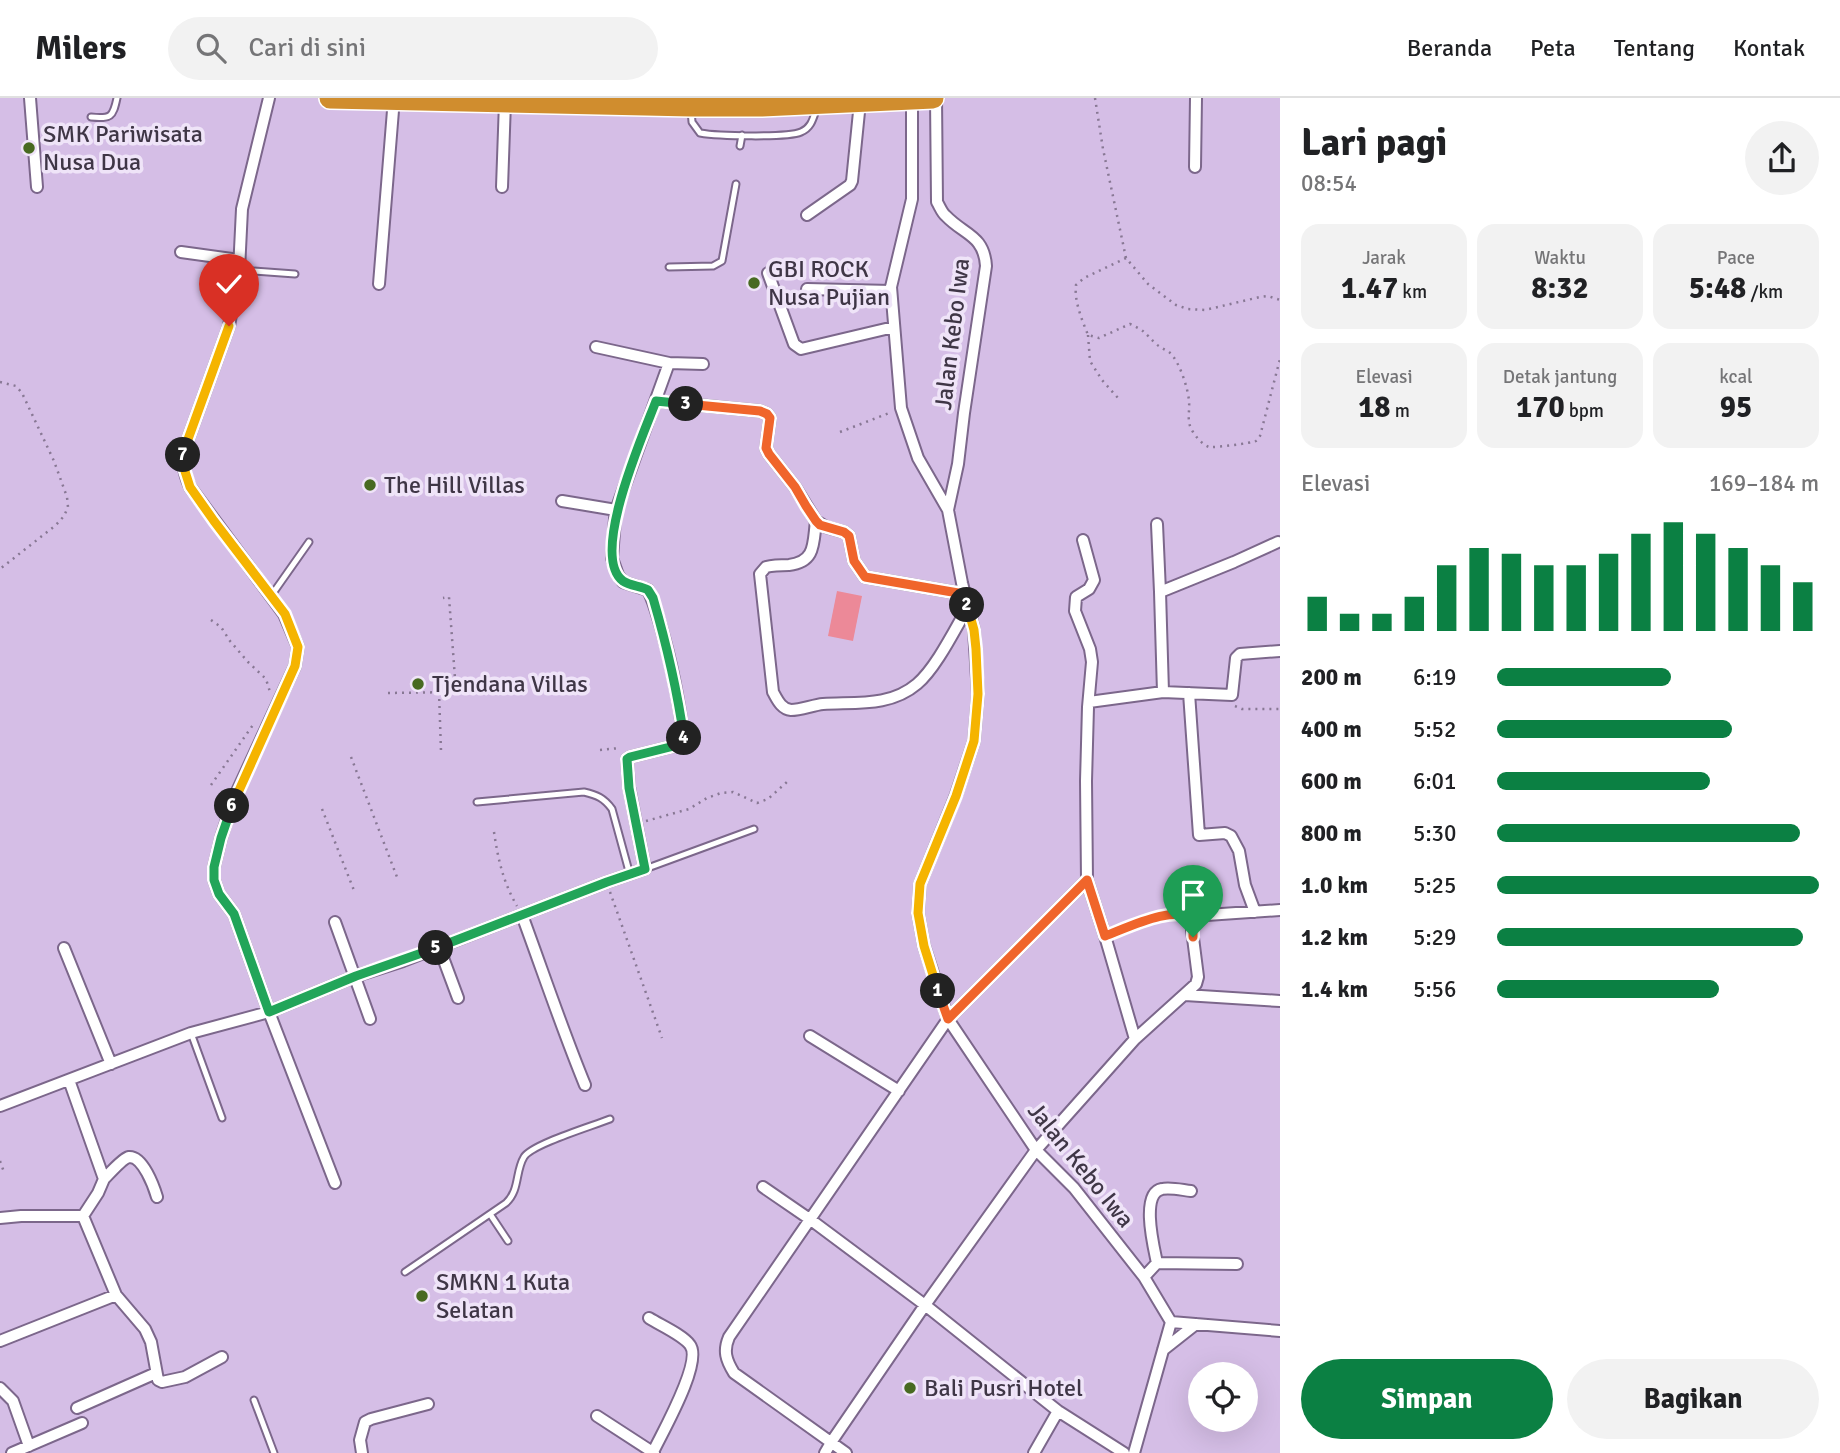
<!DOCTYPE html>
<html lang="id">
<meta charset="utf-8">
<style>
body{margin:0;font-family:Signika,sans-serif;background:#f2f2f2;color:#202124;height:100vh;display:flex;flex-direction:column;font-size:26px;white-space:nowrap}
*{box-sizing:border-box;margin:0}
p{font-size:23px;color:#757577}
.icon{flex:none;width:38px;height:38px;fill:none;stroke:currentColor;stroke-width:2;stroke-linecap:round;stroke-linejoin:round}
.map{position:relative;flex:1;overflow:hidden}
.side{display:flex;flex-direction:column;background:#fff;width:560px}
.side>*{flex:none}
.fabs{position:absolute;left:1188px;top:1264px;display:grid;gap:14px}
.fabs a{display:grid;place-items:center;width:70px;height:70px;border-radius:50%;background:#fff;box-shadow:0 7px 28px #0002;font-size:35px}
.pin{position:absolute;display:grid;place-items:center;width:60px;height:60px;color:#fff;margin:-72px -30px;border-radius:50% 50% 50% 0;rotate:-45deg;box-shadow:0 0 7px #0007}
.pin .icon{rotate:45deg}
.km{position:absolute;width:35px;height:35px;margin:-18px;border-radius:50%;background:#222;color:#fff;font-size:19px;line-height:35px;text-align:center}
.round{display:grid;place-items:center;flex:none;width:74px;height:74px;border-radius:37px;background:#f2f2f2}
.summary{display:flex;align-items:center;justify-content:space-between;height:119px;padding:0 21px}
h1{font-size:38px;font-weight:800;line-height:52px}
.metrics{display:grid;grid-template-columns:repeat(3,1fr);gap:10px;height:119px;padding:7px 21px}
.metrics div{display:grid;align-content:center;border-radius:18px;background:#f2f2f2;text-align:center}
.metrics b{font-size:30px;font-weight:800}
.metrics small{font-size:19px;font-weight:400}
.metrics p{font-size:19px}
.chart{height:196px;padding:14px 21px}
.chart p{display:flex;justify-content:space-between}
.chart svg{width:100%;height:126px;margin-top:7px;stroke:#0b8043;stroke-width:6}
.cta{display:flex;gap:14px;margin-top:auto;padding:14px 21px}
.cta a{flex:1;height:80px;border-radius:42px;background:#0b8043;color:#fff;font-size:28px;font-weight:800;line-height:80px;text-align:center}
.cta a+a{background:#f2f2f2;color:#202124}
ul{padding:0 21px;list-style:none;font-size:23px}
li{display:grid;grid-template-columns:112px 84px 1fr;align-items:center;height:52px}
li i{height:18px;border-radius:9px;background:#0b8043}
header{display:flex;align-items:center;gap:42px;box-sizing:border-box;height:98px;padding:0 35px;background:#fff;border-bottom:2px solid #e0e0e0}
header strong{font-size:33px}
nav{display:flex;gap:38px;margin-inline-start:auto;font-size:24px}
.search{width:490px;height:63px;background:#f2f2f2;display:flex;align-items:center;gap:18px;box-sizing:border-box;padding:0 24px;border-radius:38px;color:#757577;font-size:26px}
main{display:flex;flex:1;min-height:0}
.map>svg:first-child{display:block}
</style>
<header>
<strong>Milers</strong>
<div class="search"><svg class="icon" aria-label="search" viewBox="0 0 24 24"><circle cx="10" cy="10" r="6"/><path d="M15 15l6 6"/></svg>Cari di sini</div>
<nav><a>Beranda</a><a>Peta</a><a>Tentang</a><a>Kontak</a></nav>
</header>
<main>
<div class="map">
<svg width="1280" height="1355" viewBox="0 0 1280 1355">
<rect width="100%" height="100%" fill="#d5bee6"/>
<path fill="#ec8998" d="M 837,493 L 862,498 L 853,543 L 828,538 Z"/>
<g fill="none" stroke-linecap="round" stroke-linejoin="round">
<g stroke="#7c678b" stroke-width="9">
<path id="lane" d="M 691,12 L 692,24 L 700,35 C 717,38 787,40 801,34 C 811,30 813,21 816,12
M 91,19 C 111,21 113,19 117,0
M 740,48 L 742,37
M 669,169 L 713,168 L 722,163 L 736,86
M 239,172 L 295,176
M 271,498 L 309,444
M 477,704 L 584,694 C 597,697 604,700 612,711 L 630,777
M 645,771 L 754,731
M 191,935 L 222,1020
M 490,1116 L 508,1143
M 405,1174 L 506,1105 C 520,1092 515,1074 524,1059 C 532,1046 593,1028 610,1021
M 254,1302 L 274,1355"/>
</g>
<g stroke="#7c678b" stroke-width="14">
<path id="street" d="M 30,0 L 37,89
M 269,0 L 242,111 L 239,172 L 229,228 L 187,344 C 181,361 183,373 190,389 L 284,516 L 298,549 L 295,568 L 234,700 L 221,740 L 214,769 L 214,782 L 219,796 L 234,816 L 269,914 L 335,1085
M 936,0 L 937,104 C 940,109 942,115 946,118 C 964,137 984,137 986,168 L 964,315 L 958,366 L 948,412
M 912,1 L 912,101 L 891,189 L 901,310 L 918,360 L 948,412 L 962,485 L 974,532 L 978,596 L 974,643 L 956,697 L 920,786 L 918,815 L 924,848 L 948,921 L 1036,1052 L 1074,1090 L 1144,1179 L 1171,1224 L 1134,1355
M 1195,69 L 1196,0
M 502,89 L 505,4
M 807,117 L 850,87 L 852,83 L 860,4
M 181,154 L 239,162
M 768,175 L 794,246 L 801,251 L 894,229
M 379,186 L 394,0
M 807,191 L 891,193
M 669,265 L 703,266
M 656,303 L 760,313 L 767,316 L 770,320 L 766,350 L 769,356 L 795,389 L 816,423 L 826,429 L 844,434 L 849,438 L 854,463 L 865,479 L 964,496
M 562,403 L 616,412
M 816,423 C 813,445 816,464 789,467 C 781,467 774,467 766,469 L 760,476 L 773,594 C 777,601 781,611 791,612 C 801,612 813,607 823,606 C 856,604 890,609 917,586 C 936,570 955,531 968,509
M 1157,426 L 1160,494
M 1163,594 L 1160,494 L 1234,464 L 1278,444
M 1189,595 L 1199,737 L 1225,735 L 1231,738 L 1239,753 L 1245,787 L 1255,814
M 1089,604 L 1163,594 L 1232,597 L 1236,560 L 1240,556 L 1280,553
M 522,817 C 543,874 562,931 585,987
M 335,824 L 370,921
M 439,849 L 458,900
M 64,850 L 111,966
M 1185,897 L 1280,903
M 810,938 L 899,993
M 1135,941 L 1196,886 L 1198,879 L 1192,832 L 1196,822 L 1207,817 L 1280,812
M 0,1008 L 191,935 L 269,914 L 356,878 L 403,863 L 607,784 L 645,771 L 629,689 L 627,661 L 630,659 L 682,646 L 684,642 C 679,603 672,566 661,529 C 657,516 654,504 648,492 L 623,484 L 618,477 L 612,460 L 615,421 L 616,412 L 669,265 L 596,249
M 104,1081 C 109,1076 123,1060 129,1059 C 143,1058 154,1089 157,1099
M 763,1089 L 811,1122 L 925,1207 L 1058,1313 L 1124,1355
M 83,1118 L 116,1197 L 145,1231 L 151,1244 L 158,1282 L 162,1284 L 185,1279 L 222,1259
M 0,1120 L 21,1118 L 83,1118 L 98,1095 L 104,1081 L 69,982
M 1157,1165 L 1237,1166
M 1144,1179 L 1157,1165 C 1154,1150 1140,1095 1162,1091 C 1170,1089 1182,1092 1191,1093
M 649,1220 C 660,1227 683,1237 690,1247 C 703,1264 662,1335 653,1354
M 1171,1224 L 1280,1233
M 0,1243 L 116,1197
M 1163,1252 L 1196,1226
M 0,1290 L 13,1303 L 29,1348
M 77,1310 L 156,1275
M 597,1318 L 654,1355
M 12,1355 L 82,1325
M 362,1355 L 360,1342 L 365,1324 L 371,1321 L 428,1306
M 825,1355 L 832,1343 L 925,1207 L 1036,1052 L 1135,941 L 1105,838 L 1087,782 L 1086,683 L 1088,609 L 1092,564 L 1090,551 L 1075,513 L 1076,499 L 1089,491 L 1094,482 L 1083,442
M 846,1355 L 734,1275 C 726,1262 723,1253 729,1239 L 948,921 L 1087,782
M 1034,1355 L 1058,1313"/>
</g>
<g stroke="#fff" stroke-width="24">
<path id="highway" d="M 330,0 L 691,8 L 762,8 L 933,0"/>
</g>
<path stroke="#887894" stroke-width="2.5" stroke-dasharray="2 5" stroke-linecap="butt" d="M 1095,0 L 1103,51 L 1126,160 L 1148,186 L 1176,207 L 1188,211 L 1205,212 L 1260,199 L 1268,198 L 1280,202
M 1126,160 L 1084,180 L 1076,187 C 1074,203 1082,222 1088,237 L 1099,240 L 1130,226 C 1145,233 1144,234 1155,245 C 1159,249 1164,251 1169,254 C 1179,262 1188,290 1189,303 C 1190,314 1186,324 1193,334 C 1196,339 1203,347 1209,349 C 1213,350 1252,345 1256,343 C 1258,342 1259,340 1260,338 L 1280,261
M 1088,237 L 1090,263 L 1102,282 L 1118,300
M 0,284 L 16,288 L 22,295 L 54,363 L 67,399 L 68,409 L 64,418 L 56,427 L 0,471
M 840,334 L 892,314
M 211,522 L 221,529 L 230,543 L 248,564 L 266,581 L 270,594
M 439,594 L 441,653
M 388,595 L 456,594 L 449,499 L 443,500
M 1235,608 L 1242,611 L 1280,611
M 600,652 L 620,650
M 351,659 L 397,779
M 211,687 L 255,624
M 322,711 L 355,795
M 646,723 L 689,711 L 707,700 L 721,695 L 733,694 L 757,705 L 768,701 L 788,683
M 494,734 C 498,761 503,784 517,808
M 610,794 L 662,940
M 1116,834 L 1164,817 L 1187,817
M 0,1063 L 4,1074"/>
<use href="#lane" stroke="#fff" stroke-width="5"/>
<use href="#street" stroke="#fff" stroke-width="10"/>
<use href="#highway" stroke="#d08d2e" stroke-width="21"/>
</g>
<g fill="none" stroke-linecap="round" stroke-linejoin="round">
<g stroke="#fff" stroke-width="14">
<path id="split-1" d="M 938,893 L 948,921 L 1087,782 L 1105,838 C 1127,830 1176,805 1196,822 L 1193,827 L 1193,839"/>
</g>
<g stroke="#fff" stroke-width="14">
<path id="split-2" d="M 938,893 L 924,848 L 918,815 L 920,786 L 956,698 L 974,643 L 978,596 L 976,551 L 974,532 L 967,507"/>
</g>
<g stroke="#fff" stroke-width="14">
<path id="split-3" d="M 686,306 L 760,313 L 767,316 L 770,320 L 766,350 L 769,356 L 795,389 L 806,408 L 816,423 L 820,427 L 844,434 L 849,438 L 854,463 L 865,479 L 964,496 L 967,507"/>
</g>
<g stroke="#fff" stroke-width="14">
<path id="split-4" d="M 684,640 C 677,591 667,548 653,500 L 648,492 C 641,488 630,488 623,483 C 589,458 644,335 656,303 L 686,306"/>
</g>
<g stroke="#fff" stroke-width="14">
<path id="split-5" d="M 436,850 L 607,784 L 645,771 L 629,690 L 627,661 L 630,659 L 678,647 L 683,644 L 684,640"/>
</g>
<g stroke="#fff" stroke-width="14">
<path id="split-6" d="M 232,708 L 221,740 L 214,769 L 214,782 L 219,796 L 234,816 L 269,914 L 356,878 L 436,850"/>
</g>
<g stroke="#fff" stroke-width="14">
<path id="split-7" d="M 183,357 L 183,367 L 190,389 L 214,423 L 285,516 L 298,549 L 295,568 L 232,708"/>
</g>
<g stroke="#fff" stroke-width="14">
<path id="split-8" d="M 183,357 L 187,344 L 229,228"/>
</g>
<use href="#split-1" stroke="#f0652b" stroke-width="9"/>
<use href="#split-2" stroke="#f5b400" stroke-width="9"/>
<use href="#split-3" stroke="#f0652b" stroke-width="9"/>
<use href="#split-4" stroke="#22a559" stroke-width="9"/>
<use href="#split-5" stroke="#22a559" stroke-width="9"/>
<use href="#split-6" stroke="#22a559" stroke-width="9"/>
<use href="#split-7" stroke="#f5b400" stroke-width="9"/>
<use href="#split-8" stroke="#f5b400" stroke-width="9"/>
</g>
<g fill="#486a21" stroke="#efe4f8" stroke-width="2.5">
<circle cx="29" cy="50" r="7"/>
<circle cx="754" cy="185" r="7"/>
<circle cx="370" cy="387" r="7"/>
<circle cx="418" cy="586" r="7"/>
<circle cx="422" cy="1198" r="7"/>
<circle cx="910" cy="1290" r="7"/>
</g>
<g text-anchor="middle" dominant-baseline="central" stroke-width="7" stroke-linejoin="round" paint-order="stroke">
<g font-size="24" fill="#3f3646" stroke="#efe4f8" text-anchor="start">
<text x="43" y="36">SMK Pariwisata<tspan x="43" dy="28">Nusa Dua</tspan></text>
<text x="768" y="171">GBI ROCK<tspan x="768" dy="28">Nusa Pujian</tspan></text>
<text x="384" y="387">The Hill Villas</text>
<text x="432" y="586">Tjendana Villas</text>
<text x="436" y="1184">SMKN 1 Kuta<tspan x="436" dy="28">Selatan</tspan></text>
<text x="924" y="1290">Bali Pusri Hotel</text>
</g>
<g font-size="24" fill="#3f3646" stroke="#efe4f8">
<text transform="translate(952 236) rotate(-83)">Jalan Kebo Iwa</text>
<text transform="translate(1081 1067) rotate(51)">Jalan Kebo Iwa</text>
</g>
</g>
</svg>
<div class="fabs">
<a><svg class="icon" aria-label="locate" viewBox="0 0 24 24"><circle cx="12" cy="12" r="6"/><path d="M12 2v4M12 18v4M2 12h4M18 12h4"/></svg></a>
</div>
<div class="pin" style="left:1193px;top:839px;background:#1e9e55"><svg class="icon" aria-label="arrive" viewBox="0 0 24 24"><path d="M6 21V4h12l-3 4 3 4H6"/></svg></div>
<div class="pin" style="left:229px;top:228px;background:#d93025"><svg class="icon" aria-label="check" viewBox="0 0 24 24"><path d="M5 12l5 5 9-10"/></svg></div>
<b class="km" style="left:938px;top:893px">1</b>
<b class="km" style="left:967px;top:507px">2</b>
<b class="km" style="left:686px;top:306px">3</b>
<b class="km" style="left:684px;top:640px">4</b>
<b class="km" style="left:436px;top:850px">5</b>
<b class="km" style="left:232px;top:708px">6</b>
<b class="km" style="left:183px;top:357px">7</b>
</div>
<section class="side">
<div class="summary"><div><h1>Lari pagi</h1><p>08:54</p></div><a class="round"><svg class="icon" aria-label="share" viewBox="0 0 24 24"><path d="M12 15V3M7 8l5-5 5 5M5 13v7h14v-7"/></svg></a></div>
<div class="metrics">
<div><p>Jarak</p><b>1.47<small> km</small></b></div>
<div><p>Waktu</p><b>8:32</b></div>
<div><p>Pace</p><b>5:48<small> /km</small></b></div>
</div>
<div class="metrics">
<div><p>Elevasi</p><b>18<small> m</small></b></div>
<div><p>Detak jantung</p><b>170<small> bpm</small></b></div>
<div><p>kcal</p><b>95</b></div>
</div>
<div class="chart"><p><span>Elevasi</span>169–184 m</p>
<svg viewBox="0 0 160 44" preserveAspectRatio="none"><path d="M5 44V32M15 44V38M25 44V38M35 44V32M45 44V21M55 44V15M65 44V17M75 44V21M85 44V21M95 44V17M105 44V10M115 44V6M125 44V10M135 44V15M145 44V21M155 44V27"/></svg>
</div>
<ul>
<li><b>200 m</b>6:19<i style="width:54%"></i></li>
<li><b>400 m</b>5:52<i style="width:73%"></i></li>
<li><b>600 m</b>6:01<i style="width:66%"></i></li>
<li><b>800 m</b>5:30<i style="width:94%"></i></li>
<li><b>1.0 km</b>5:25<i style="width:100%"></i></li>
<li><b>1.2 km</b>5:29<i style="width:95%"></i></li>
<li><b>1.4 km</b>5:56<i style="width:69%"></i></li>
</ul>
<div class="cta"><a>Simpan</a><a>Bagikan</a></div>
</section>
</main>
